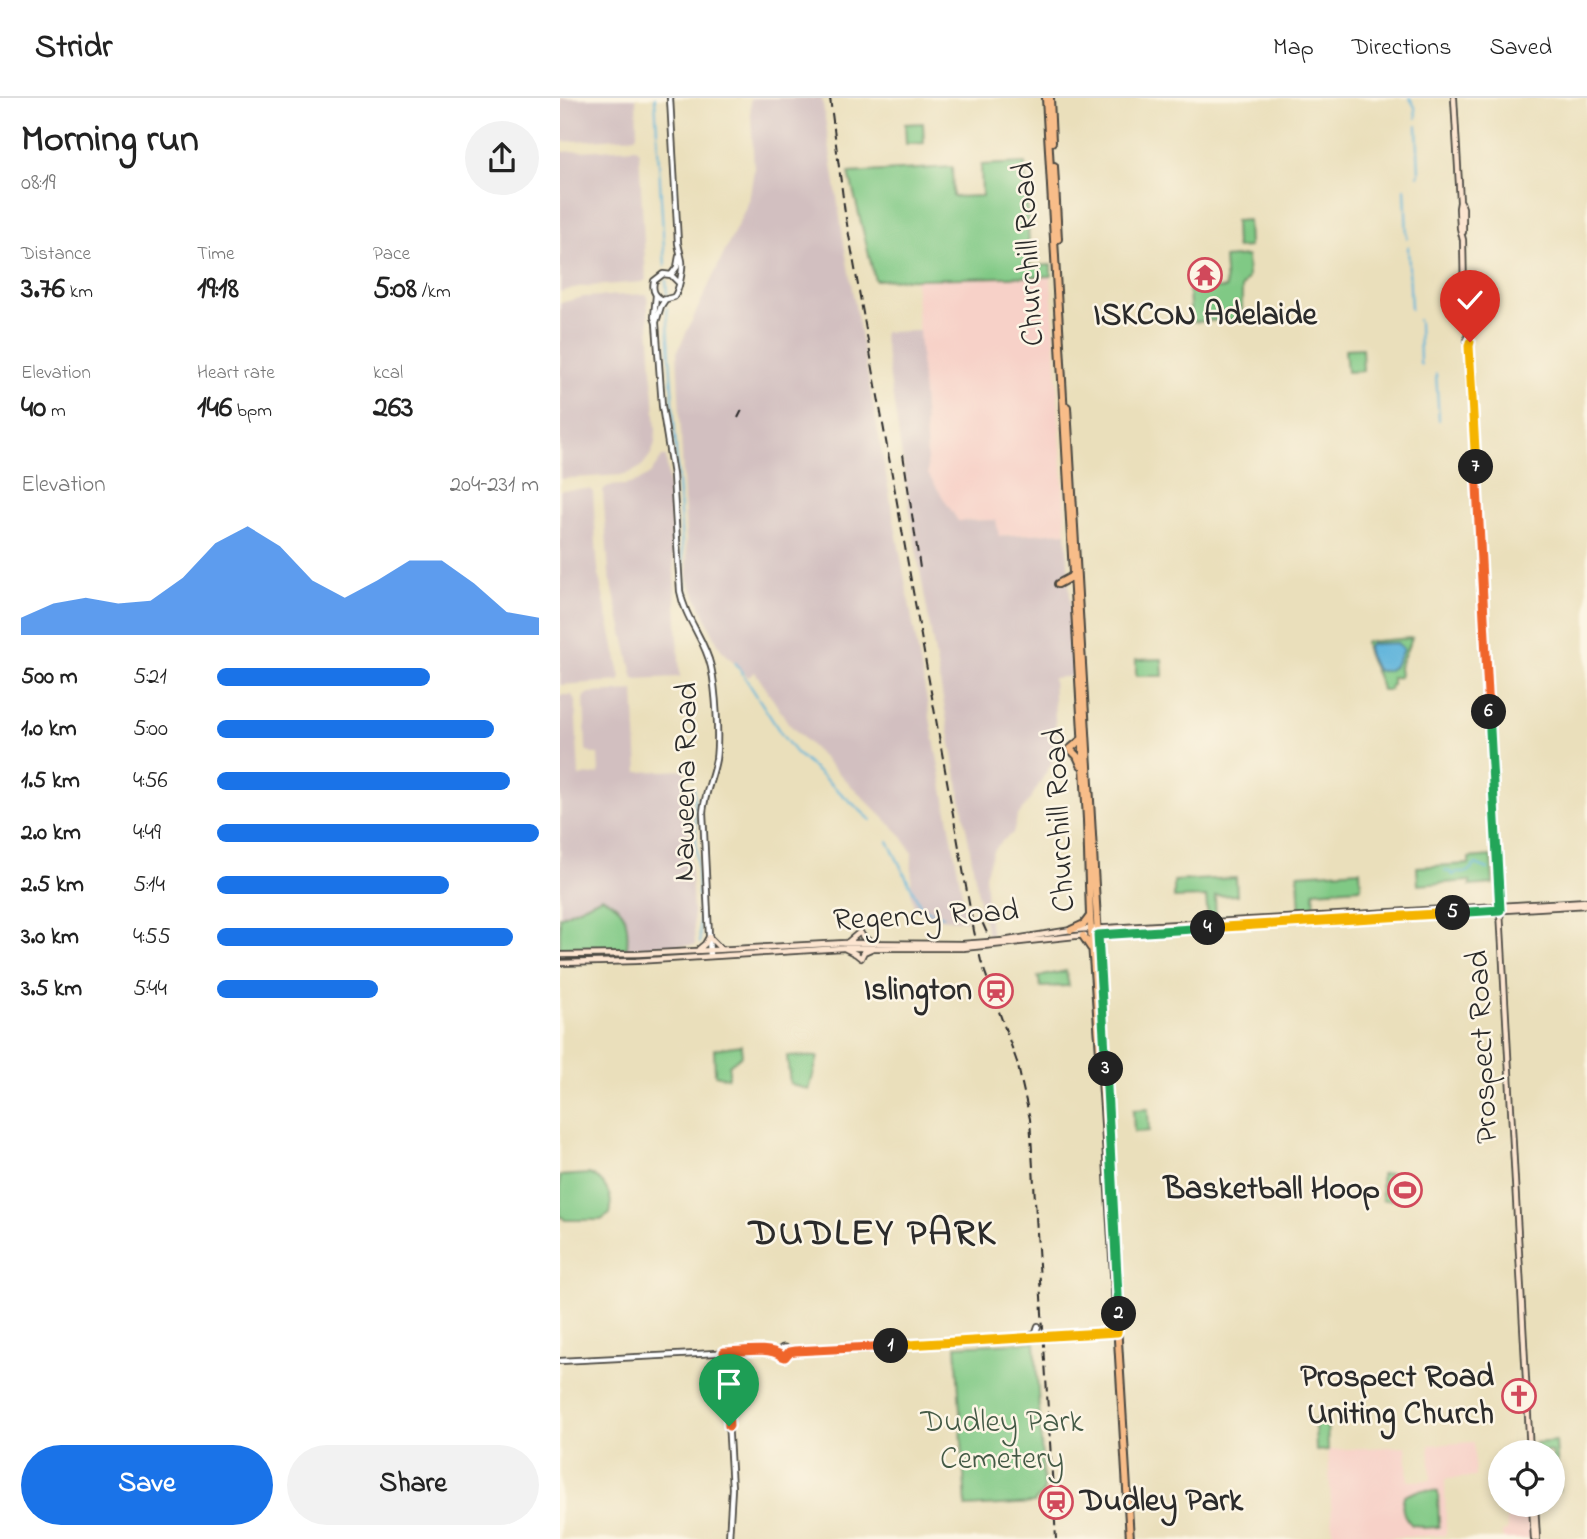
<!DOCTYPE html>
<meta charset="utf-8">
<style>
body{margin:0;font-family:"Indie Flower",sans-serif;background:#f2f2f2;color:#222;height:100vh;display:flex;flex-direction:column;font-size:26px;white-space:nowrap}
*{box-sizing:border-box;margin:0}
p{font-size:23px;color:#767676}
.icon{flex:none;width:38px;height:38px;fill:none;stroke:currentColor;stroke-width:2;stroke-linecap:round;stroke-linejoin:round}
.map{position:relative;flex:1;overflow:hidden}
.panel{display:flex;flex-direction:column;background:#fff;width:560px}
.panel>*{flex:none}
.buttons{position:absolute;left:928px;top:1342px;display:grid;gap:14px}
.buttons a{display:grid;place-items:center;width:77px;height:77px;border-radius:50%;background:#fff;box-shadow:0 4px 10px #0003;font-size:35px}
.pin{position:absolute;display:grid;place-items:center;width:60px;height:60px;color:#fff;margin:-72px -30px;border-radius:50% 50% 50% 0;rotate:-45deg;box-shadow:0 0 7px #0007}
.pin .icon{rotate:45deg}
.km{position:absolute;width:35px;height:35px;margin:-18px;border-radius:50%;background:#222;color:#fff;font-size:19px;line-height:35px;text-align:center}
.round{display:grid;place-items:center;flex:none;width:74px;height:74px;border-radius:37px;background:#f2f2f2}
.summary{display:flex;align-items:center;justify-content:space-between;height:119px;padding:0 21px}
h1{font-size:38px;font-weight:700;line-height:52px}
.metrics{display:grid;grid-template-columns:repeat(3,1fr);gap:10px;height:119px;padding:7px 21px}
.metrics div{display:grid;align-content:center}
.metrics b{font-size:30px;font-weight:700}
.metrics small{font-size:19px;font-weight:400}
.metrics p{font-size:19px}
.chart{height:196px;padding:14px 21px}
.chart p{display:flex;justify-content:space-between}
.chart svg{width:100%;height:126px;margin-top:7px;fill:#1a73e8;opacity:.7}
.primary-button{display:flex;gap:14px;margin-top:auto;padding:14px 21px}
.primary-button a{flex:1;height:80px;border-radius:42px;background:#1a73e8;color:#fff;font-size:28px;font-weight:700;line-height:80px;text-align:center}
.primary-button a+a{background:#f2f2f2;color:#222}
ul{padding:0 21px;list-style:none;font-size:23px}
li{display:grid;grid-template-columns:112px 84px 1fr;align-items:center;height:52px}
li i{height:18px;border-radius:9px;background:#1a73e8}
header{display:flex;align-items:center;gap:42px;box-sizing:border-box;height:98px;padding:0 35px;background:#fff;border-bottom:2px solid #e0e0e0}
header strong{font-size:33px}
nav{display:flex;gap:38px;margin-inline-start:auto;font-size:24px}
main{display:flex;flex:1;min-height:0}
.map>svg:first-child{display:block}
</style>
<header>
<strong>Stridr</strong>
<nav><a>Map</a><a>Directions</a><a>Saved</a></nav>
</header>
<main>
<section class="panel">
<div class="summary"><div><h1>Morning run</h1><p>08:19</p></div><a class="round"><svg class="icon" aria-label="share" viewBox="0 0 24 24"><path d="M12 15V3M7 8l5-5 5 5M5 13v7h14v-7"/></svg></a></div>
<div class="metrics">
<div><p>Distance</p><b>3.76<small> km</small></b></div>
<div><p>Time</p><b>19:18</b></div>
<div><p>Pace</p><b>5:08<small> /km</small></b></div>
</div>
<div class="metrics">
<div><p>Elevation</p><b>40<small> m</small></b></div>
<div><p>Heart rate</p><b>146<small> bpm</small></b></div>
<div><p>kcal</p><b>263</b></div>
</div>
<div class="chart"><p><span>Elevation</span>204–231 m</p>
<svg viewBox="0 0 160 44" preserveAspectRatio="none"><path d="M0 44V38L10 33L20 31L30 33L40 32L50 24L60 12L70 6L80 13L90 25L100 31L110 25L120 18L130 18L140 26L150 36L160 38V44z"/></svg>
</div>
<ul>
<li><b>500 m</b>5:21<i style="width:66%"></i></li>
<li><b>1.0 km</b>5:00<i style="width:86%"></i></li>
<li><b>1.5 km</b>4:56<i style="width:91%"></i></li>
<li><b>2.0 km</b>4:49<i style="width:100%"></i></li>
<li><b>2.5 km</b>5:14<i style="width:72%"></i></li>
<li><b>3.0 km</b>4:55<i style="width:92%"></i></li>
<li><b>3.5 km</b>5:44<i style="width:50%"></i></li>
</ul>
<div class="primary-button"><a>Save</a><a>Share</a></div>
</section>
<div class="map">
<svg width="1027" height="1441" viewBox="0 0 1027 1441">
<rect width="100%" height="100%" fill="#fcf5e5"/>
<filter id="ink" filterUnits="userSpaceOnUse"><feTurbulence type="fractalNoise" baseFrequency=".0143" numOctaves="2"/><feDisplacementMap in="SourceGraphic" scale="14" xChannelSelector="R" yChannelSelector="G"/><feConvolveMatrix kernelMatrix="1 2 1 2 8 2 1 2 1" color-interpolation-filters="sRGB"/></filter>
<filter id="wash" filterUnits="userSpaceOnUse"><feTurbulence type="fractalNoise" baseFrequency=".00686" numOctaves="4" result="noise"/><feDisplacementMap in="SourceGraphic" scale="28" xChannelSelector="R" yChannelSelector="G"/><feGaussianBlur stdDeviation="1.57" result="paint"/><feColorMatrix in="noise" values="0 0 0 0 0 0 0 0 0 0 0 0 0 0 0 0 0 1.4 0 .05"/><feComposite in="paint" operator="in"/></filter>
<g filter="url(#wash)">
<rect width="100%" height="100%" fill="#eadfbb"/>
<path fill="#f7d1c8" d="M 491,178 L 506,434 L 438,438 L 436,422 L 398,423 L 368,377 L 355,181 Z
M 914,1344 L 915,1379 L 885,1381 L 886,1437 L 807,1441 L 773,1441 L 768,1352 L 846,1348 L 848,1383 L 871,1382 L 869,1347 Z
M 946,1407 L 972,1407 L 974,1441 L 943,1441 L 942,1434 L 947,1433 Z"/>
<path fill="#d2bfc0" d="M 0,0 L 76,0 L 77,36 L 75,39 L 0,44 Z
M 190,0 L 262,0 L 285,152 L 407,823 L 369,819 L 359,815 L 354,808 L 351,797 L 352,754 L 340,736 L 229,626 L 195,574 L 188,579 L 160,550 L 128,482 L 117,254 L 189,103 L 194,71 Z
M 76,50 L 79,53 L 86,181 L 83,184 L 18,189 L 0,194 L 0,54 Z
M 87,196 L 96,332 L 95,344 L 92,355 L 81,369 L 72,374 L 62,377 L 0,381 L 0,205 L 24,199 Z
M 359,233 L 368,376 L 398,423 L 436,422 L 439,438 L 506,434 L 515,578 L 493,580 L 496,637 L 494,655 L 491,666 L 471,700 L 457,719 L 453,735 L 442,743 L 433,753 L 425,777 L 428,819 L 432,838 L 429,839 L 421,813 L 354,439 L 323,234 Z
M 102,359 L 106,359 L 111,414 L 120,579 L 74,581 L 49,475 L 43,395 L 44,391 L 48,388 L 65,387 L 77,384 L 90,376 Z
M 29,391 L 33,393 L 37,461 L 39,479 L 61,580 L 59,583 L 0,587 L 0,392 Z
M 74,593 L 78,674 L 125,672 L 135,847 L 0,853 L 0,597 L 12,597 L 15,603 L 19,678 L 39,676 L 38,656 L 32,656 L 26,652 L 24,598 L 29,595 Z"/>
<path fill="#80c985" stroke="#567a58" stroke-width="2" d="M 363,25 L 364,45 L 346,46 L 345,26 Z
M 465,65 L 470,168 L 491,167 L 491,178 L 315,182 L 289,75 L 392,69 L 393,99 L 422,98 L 421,67 Z
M 688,122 L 689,149 L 676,150 L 675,123 Z
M 687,158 L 688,180 L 682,189 L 682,221 L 631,224 L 629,193 L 666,190 L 664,160 Z
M 802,250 L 803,273 L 787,274 L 785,251 Z
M 852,540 L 839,569 L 840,579 L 832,580 L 832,587 L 830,588 L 830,592 L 822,592 C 819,575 806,562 805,544 Z
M 602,561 L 603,578 L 576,578 L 576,562 Z
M 931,758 L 933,786 L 910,788 L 910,783 L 858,787 L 857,769 L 909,766 L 909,760 Z
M 800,772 L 801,790 L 754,793 L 755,815 L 740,816 L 738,776 Z
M 676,780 L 677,797 L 655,798 L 656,821 L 648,821 L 646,799 L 614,800 L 614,783 Z
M 42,799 C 47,802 54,805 58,809 C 69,818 68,838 67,850 L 0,853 L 0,819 Z
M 506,873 L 509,888 L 481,889 L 478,879 Z
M 181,947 L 182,957 L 169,967 L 169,978 L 167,980 L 155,977 L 154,951 Z
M 227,958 L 258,959 L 249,992 L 230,986 Z
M 588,1011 L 589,1033 L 574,1034 L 573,1012 Z
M 847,1074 L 849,1101 L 822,1102 L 821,1076 Z
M 29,1076 C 45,1081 54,1100 50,1116 L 41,1122 L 5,1122 L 2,1119 L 0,1119 L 0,1078 Z
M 475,1244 L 484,1393 L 474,1405 L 406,1409 L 396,1248 Z
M 767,1322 L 768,1352 L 756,1353 L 755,1322 Z
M 996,1343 L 999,1393 L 992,1393 L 992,1354 L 973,1354 L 973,1348 L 975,1345 Z
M 863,1392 L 878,1394 L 879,1429 L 863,1430 L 862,1428 L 852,1427 C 843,1419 840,1410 844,1398 L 857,1393 Z"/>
<path fill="#5fb4db" stroke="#457083" stroke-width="2" d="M 837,545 L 843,551 C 838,564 832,577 816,572 L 809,558 L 807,550 L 811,546 Z"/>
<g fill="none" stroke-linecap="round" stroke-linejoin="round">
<path stroke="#5fb4db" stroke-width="2" d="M 95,0 L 105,168
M 850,0 L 855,9 L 856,20
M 857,28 L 859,75 L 858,78
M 845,90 L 847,140
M 848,149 L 851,211
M 106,182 L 107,196
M 107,210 L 124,480 L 128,502
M 858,222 L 859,225 L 860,265 L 861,267
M 876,276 L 879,322
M 175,564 L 222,637 L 235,654 L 311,722
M 132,665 L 133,681
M 134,689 L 140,845
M 328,743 L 360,807 L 366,812 L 383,818
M 885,773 L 890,774 L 893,777 L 897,774 C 907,778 910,771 916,766 L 928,771"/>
</g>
</g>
<g filter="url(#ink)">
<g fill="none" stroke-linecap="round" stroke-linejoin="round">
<g stroke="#484641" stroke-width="8">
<path id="tertiary" d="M 110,0 L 118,145 C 119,151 121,158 122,163 C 123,172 119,193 114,199 L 103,202 C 94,198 92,192 94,183 L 103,176 L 111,177 L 119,185
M 111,177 L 117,169 L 119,158
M 96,197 L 94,219 L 96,225 L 102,308 L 113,377 L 120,493 C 125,521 145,541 151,569 C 156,592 159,637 156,661 C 153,679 145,694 143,714 L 150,858
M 96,224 L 101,208 L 105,202
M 468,1240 L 476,1234 L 478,1228
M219.5 1254a4.5 4.5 0 1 1 9 0a4.5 4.5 0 1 1-9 0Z
M 164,1254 L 172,1390 L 169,1441
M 229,1254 L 557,1234
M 0,1263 L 195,1253 L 211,1253 L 220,1255"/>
</g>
<g stroke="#484641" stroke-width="8">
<path id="secondary" d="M 894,0 L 900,104 L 899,110 L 900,130 L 903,142 L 904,196 L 908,232 L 907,244 L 909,248 L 915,361 L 970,1354
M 901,104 L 903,110 L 903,134
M 537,837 L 1027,807
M 442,843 L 511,832 L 1027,803
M 288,844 L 300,834 L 303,839 L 312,845
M 442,846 L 525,837
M 284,850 L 296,856 L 301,860 L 304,854 L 313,850
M 139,851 L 145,846 L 149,839 L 161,851
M 0,857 L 78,856 L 286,845 L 402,846
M 0,865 L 76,863 L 283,850 L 403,850
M 972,1407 L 974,1441
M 975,1407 L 977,1441"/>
</g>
<g stroke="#484641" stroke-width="10">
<path id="primary" d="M 486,0 L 527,722 L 530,818 L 544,1010 L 570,1441
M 490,0 L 492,44
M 494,68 L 498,141
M 507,309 L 546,976
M 498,486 L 511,479 L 512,477
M 521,667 L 517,658 L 510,651 L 522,641
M 511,832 L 524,826 L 530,818
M 523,838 L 531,850"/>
</g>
<use href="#tertiary" stroke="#fff" stroke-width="4.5"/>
<use href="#secondary" stroke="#fce5d0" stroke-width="4.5"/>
<use href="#primary" stroke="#f8bd89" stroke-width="6"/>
<path stroke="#2b2b2b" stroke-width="2" stroke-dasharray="10 5" stroke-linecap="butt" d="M 270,0 L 285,115 L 414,833 L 421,863 L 457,964 L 470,1021 L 496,1441
M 178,320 L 182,312
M 343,356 L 360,470
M 418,811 L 423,826 L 431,844"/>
<g stroke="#484641" stroke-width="8" stroke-linecap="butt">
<path id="secondary-bridge" d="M 402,846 L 442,843
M 403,850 L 442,846"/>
</g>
<use href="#secondary-bridge" stroke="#fce5d0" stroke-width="4.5"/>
</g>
</g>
<g fill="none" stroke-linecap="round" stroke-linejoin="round" filter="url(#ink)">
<g stroke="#fff" stroke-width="14">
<path id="split-1" d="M 169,1328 L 164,1254 C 182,1254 208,1248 222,1258 L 225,1259 L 229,1254 L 235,1253 L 331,1248"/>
</g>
<g stroke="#fff" stroke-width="14">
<path id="split-2" d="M 331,1248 L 557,1234 L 559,1216"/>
</g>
<g stroke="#fff" stroke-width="14">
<path id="split-3" d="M 546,971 L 559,1216"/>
</g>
<g stroke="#fff" stroke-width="14">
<path id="split-4" d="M 546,971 L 538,837 L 648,830"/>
</g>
<g stroke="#fff" stroke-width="14">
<path id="split-5" d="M 648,830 L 893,815"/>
</g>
<g stroke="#fff" stroke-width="14">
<path id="split-6" d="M 893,815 L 940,812 L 929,614"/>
</g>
<g stroke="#fff" stroke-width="14">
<path id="split-7" d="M 916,369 L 929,614"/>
</g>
<g stroke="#fff" stroke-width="14">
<path id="split-8" d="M 910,244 L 909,248 L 916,369"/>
</g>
<use href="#split-1" stroke="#f0652b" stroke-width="9"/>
<use href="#split-2" stroke="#f5b400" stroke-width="9"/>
<use href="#split-3" stroke="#22a559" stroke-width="9"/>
<use href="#split-4" stroke="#22a559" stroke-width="9"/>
<use href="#split-5" stroke="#f5b400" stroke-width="9"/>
<use href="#split-6" stroke="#22a559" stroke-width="9"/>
<use href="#split-7" stroke="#f0652b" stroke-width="9"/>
<use href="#split-8" stroke="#f5b400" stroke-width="9"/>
</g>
<defs>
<g id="temple-ring" transform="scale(1.75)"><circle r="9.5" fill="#fcf5e5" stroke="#d1495b" stroke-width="1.5"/><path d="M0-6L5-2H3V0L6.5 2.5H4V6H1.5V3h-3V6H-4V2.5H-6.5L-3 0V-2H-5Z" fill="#d1495b"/></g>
<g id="station-ring" transform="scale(1.75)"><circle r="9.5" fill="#fcf5e5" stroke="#d1495b" stroke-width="1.5"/><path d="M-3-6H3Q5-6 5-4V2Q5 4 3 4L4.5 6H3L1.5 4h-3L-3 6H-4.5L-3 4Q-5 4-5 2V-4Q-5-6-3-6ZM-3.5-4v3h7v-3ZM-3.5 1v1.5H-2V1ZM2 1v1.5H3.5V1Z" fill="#d1495b"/></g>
<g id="stadium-ring" transform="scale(1.75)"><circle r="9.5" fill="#fcf5e5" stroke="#d1495b" stroke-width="1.5"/><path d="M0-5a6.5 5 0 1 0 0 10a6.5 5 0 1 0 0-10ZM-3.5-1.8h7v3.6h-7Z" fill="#d1495b"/></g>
<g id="church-ring" transform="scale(1.75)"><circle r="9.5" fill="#fcf5e5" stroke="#d1495b" stroke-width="1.5"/><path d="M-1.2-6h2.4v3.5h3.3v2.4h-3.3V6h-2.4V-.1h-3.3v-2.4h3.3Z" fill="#d1495b"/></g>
</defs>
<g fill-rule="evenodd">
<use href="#temple-ring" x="645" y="177"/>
<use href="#station-ring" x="436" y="893"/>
<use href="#stadium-ring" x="845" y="1092"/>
<use href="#church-ring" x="959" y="1298"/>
<use href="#station-ring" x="496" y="1404"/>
</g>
<g text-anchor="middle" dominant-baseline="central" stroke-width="5" stroke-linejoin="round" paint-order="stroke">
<g font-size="32" fill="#2b2b2b" stroke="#fcf5e5">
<text transform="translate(470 156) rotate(-93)">Churchill Road</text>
<text transform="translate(127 684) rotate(-89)">Naweena Road</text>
<text transform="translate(501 722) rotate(-93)">Churchill Road</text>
<text transform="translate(366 819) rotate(-3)">Regency Road</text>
<text transform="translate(924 949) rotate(-93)">Prospect Road</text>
</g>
<g font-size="32" font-weight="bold" fill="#2b2b2b" stroke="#fcf5e5" text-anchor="end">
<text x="645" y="218" text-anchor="middle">ISKCON Adelaide</text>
<text x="412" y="893">Islington</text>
<text x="820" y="1092">Basketball Hoop</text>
<text x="934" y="1280">Prospect Road<tspan x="934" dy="37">Uniting Church</tspan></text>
<text x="520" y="1404" text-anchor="start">Dudley Park</text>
</g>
<g font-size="32" fill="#445a46" stroke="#fcf5e5">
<text x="442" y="1325">Dudley Park<tspan x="442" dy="37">Cemetery</tspan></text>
</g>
<g font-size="38" font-weight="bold" letter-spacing="2" fill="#2b2b2b" stroke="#fcf5e5">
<text x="313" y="1137">DUDLEY PARK</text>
</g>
</g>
</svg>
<div class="buttons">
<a><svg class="icon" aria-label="locate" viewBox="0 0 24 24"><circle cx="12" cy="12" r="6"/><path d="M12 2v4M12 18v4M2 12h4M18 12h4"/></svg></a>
</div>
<div class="pin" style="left:169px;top:1328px;background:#1e9e55"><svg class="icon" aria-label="arrive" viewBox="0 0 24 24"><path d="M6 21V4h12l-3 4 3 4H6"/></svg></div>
<div class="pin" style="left:910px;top:244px;background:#d93025"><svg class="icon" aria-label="check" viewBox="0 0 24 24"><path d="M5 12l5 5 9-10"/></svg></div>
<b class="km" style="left:331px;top:1248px">1</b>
<b class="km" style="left:559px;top:1216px">2</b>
<b class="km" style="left:546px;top:971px">3</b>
<b class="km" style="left:648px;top:830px">4</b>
<b class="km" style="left:893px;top:815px">5</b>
<b class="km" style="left:929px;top:614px">6</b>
<b class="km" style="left:916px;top:369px">7</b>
</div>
</main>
